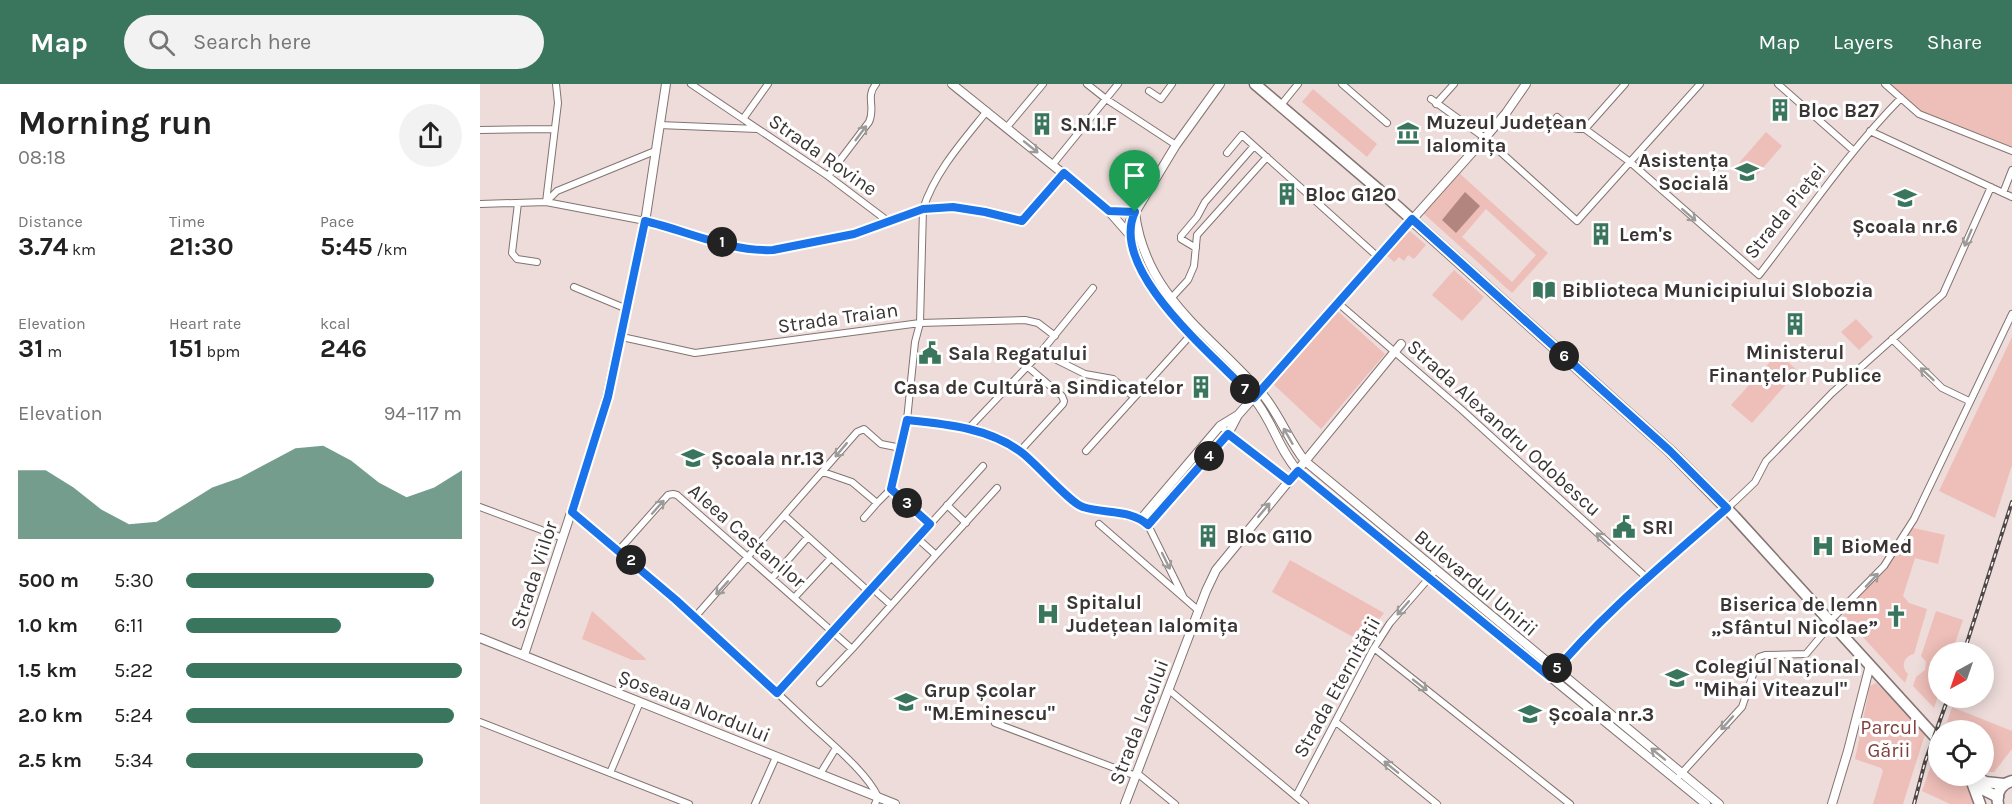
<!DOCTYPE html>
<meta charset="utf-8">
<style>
body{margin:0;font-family:Karla,sans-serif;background:#f2f2f2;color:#222;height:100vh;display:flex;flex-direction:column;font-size:22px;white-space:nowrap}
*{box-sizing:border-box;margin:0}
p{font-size:20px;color:#767676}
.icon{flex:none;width:33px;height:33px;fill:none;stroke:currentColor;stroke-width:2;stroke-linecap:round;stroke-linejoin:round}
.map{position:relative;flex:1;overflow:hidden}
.side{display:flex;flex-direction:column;background:#fff;width:480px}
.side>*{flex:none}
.needle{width:39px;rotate:220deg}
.controls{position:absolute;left:1448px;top:558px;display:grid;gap:12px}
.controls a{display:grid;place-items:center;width:66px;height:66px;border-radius:50%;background:#fff;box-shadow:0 3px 15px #0003;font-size:30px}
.pin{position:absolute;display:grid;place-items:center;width:51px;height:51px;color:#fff;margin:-62px -26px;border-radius:50% 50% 50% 0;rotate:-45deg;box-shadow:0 0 6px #0007}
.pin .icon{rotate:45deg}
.km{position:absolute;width:30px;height:30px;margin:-15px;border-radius:50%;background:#222;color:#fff;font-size:16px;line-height:30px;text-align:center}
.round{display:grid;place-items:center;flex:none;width:63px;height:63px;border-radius:32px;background:#f2f2f2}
.overview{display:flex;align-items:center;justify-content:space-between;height:102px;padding:0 18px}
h1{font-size:33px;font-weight:700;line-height:45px}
.figures{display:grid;grid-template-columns:repeat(3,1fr);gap:9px;height:102px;padding:6px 18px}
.figures div{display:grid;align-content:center}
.figures b{font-size:26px;font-weight:700}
.figures small{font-size:16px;font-weight:400}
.figures p{font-size:16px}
.chart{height:168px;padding:12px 18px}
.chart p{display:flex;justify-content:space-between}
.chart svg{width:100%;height:108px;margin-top:6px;fill:#3a755e;opacity:.7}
ul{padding:0 18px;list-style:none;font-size:20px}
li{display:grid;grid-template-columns:96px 72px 1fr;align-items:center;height:45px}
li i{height:15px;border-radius:8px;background:#3a755e}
header{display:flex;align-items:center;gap:36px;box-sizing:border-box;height:84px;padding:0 30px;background:#3a755e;color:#fff}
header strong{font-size:28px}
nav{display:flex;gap:33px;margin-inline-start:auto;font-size:21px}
.search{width:420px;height:54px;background:#f2f2f2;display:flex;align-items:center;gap:15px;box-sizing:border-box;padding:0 21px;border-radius:33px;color:#767676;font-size:22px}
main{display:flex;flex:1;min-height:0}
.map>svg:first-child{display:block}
</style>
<header>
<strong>Map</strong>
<div class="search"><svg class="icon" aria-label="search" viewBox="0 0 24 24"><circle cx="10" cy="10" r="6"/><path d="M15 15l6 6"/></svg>Search here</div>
<nav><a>Map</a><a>Layers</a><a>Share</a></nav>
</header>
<main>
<section class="side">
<div class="overview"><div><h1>Morning run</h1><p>08:18</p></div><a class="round"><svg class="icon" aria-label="share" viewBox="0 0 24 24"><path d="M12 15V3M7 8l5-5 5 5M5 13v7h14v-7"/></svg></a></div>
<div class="figures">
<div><p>Distance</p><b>3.74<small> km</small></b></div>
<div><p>Time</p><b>21:30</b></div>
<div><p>Pace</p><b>5:45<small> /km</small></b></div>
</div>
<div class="figures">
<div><p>Elevation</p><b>31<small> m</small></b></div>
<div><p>Heart rate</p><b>151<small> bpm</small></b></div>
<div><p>kcal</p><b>246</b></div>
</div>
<div class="chart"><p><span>Elevation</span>94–117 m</p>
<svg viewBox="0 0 160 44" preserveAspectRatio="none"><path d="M0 44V16L10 16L20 23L30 32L40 38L50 37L60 30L70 23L80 19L90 13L100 7L110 6L120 12L130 21L140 27L150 23L160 16V44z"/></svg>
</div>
<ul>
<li><b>500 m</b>5:30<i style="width:90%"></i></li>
<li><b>1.0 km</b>6:11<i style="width:56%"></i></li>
<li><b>1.5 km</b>5:22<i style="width:100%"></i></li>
<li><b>2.0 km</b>5:24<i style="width:97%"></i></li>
<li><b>2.5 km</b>5:34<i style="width:86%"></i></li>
</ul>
</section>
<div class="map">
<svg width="1532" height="720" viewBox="0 0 1532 720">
<rect width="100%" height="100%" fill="#eddcda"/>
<path fill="#eebeb8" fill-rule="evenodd" d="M 1408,0 L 1532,0 L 1532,65 L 1440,27 Z
M 833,5 L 897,60 L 887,73 L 822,18 Z
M 1286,48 L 1302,62 L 1275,93 L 1259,79 Z
M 979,89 L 1068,169 L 1032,209 L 943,129 ZM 985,109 L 999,122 L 976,148 L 962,136 ZM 1006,125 L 1056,171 L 1032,198 L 982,153 Z
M 925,143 L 946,161 L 934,175 L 928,171 L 924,177 L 919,173 L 914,178 L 903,168 Z
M 974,186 L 1004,213 L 982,237 L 952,211 Z
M 854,224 L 905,270 L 841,345 L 789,296 Z
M 1376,235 L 1393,253 L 1379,266 L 1361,248 Z
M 1532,253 L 1532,381 L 1515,434 L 1459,407 Z
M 1298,269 L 1318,287 L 1272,339 L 1251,321 Z
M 1429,443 L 1465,451 L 1458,480 L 1435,474 L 1423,512 L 1429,519 L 1447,525 L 1434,570 C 1424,572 1420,582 1428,590 L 1425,599 L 1360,528 L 1391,497 Z
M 810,476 L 904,529 L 882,558 L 792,508 Z
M 112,527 L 166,575 L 165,576 L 152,576 L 102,555 Z
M 1456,527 L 1483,536 L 1472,568 L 1458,568 L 1458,612 L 1454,624 L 1433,602 L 1436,593 L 1445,586 L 1446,578 L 1441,572 Z
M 1396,599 L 1446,647 L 1423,720 L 1393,720 L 1403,687 L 1401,684 L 1375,675 L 1390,602 Z
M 1472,623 L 1532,647 L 1532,665 L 1514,688 L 1507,688 L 1503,684 L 1503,646 L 1467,646 L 1465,644 Z
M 1456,667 L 1458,692 L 1478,692 L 1489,703 L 1495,720 L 1470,720 L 1442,707 Z"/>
<path fill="#b3857f" d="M 985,108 L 1000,122 L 976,149 L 962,136 Z"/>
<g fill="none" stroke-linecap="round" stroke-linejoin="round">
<g stroke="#837472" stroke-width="8">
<path id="minor" d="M 211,0 L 348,92 L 409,138
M 607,0 L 626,15 L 696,61
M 862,0 L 907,39
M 1298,0 L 1374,67
M 1405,0 L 1439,30 L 1532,67
M 669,7 L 681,15 L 692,0
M 951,15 L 1005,54 L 1097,137 L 1220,0
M 956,20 L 974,0
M 801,21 L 818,0
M 1077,33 C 1086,41 1092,46 1105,45 L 1145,0
M 263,35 L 288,0
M 179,41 L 277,45
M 527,43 L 563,0
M 1105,45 L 1150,78 L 1279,191 C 1325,132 1368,68 1421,14
M 0,46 L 74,45
M 1390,47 L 1532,113
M 747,69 L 762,51 L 898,173
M 573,80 L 638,0
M 348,92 L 389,38 C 396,23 385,13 396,0
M 1523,109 L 1532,86
M 66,118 L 77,107 L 175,67
M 66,118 L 78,19 L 76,0
M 38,119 L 32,169 L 37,175 L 57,178
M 0,120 L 66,118 L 160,136 L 259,163 L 281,166 L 293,166 L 374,150 L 443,125 L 473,123 L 505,128 L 542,137 L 584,89
M 716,164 L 701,155 L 701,152 L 717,133 L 725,118 L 774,62
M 94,203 L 147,225
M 858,219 L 982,326 L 1167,494
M 684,222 L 708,196 L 714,182 L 717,151 L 787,73
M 142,253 L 215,269 L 440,239 L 545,236 L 558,239 L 575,252
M 1412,255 L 1462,304 L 1489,317
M 561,268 L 605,290 L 633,295 L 654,313
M 427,336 L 489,344 L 524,358 L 540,367 L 601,423 L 661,435 L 668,441 L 704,514
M 740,342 L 809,397
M 489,344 L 561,268 L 613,204
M 540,367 L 583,320 L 584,317 L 582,312 L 548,283
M 606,367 L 717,244
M 343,388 L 372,398 L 397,419 L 411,405 L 427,336 L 435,258 L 440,239 L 443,125 C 455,88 482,58 507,27
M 411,405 L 450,440
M 467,421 L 486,439
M 0,423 L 83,454
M 92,428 C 174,494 251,565 327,637 C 348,657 387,688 398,713 L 395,720
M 305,432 L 388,507
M 384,434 L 397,419
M 619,440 L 719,527
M 437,454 L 456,471 L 517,404
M 139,466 L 188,411 L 193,410 L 197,411 L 372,565 L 456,471
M 292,494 L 328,453
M 392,504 L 411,521
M 314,514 L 351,474
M 215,533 L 377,348 L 384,345 L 401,360 L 421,364
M 1350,537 L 1404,482 L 1434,435 L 1532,230
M 894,564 L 1090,720
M 1070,593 C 1130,520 1208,464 1275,398 L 1286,377 L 1352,309 L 1463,210 L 1511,103
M 340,599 L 372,565
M 689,606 L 825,720
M 297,609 L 503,382
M 0,638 L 209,720
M 856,638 L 957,720
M 515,639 L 656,692
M 130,689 L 160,618
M 657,689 L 695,720
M 340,690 L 356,664
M 1200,691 L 1262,623 L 1279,573 L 1285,571 L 1326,570 L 1352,539
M 816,712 L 894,564 L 910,539 L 956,486
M 275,720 L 296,673"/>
</g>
<g stroke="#837472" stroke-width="10">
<path id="tertiary" d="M 472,0 L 627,125 L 649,150
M 740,0 L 696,61 L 650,137 C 648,150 652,161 657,173 C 680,235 736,267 775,316 C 793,338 799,366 818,387 L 1226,720
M 629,127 L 655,128
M 655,129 C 666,215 732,251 784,312 C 800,332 809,357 825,377 L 1239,720
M 661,435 L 740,342 L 758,331
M 668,441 L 748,350 L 758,331 L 1005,54 L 1026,29 L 1046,0
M 0,554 L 415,720
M 44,571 L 115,356 L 127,313 L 164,145 L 186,0
M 645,720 L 726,507 L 736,486 L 921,260
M 1352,720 L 1368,667 L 1390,581"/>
</g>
<g stroke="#837472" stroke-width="13">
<path id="primary" d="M 775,0 L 899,106 L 1190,367 L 1254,432 L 1458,656
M 1489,692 L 1502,705 L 1518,713
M 1496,692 L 1505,698 L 1524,700
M 1493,701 L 1500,720"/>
</g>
<g stroke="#837472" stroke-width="13">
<path id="trunk" d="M 1518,720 C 1516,708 1521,700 1532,697"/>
</g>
<use href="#minor" stroke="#fff" stroke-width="6"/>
<use href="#tertiary" stroke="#fff" stroke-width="8"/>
<use href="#primary" stroke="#fff" stroke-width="10"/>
<use href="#trunk" stroke="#fff" stroke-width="10"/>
<g stroke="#504847" stroke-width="4">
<path id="rail" d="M 1484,568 L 1532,418
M 1434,720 L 1445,678 L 1468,614"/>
</g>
<use href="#rail" stroke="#fff" stroke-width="1.5" stroke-dasharray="4.5" stroke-linecap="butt"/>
</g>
<defs><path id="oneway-shaft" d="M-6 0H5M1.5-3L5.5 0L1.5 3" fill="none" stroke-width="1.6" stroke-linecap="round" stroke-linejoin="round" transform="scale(1.5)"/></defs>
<g stroke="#9d9a9a">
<use href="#oneway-shaft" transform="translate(381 49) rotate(-53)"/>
<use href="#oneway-shaft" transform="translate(551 63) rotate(39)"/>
<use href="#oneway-shaft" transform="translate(1209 131) rotate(41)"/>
<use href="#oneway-shaft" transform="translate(1488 154) rotate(113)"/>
<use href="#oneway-shaft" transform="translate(1447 290) rotate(-137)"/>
<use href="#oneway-shaft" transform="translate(808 352) rotate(-120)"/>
<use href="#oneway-shaft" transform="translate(361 366) rotate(130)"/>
<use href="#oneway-shaft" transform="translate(178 423) rotate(-48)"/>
<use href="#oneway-shaft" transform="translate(784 426) rotate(-50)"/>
<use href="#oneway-shaft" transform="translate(1123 455) rotate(-138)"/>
<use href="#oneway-shaft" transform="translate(686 477) rotate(64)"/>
<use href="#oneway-shaft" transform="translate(1392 496) rotate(-47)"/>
<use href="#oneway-shaft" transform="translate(242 504) rotate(132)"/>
<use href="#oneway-shaft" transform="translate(923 524) rotate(131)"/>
<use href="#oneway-shaft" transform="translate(940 601) rotate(38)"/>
<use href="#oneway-shaft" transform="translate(1247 639) rotate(132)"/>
<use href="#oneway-shaft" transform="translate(1178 670) rotate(-141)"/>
<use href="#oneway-shaft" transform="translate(911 683) rotate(-141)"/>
</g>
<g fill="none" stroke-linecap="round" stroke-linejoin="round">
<g stroke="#fff" stroke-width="12">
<path id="route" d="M 584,89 L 629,127 L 655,128 C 627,187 738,275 774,314 L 932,135 L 1190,367 L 1247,424 C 1186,478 1122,530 1070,593 L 818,387 L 809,397 L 748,350 L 668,441 C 651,425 624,430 603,423 C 591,420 555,378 541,368 C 509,344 466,340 427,336 L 411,405 L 450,440 L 297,609 L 196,516 L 92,428 L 128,313 L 165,137 C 207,147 250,168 293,166 L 374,150 L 443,125 L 473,123 L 505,128 L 542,137 Z"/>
</g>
<use href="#route" stroke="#1a73e8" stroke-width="8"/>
</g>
<defs>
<g id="building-bare" transform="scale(1.8)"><path d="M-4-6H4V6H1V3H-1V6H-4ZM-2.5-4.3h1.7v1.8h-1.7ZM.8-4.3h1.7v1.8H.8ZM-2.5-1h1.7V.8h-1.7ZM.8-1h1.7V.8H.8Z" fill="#3a755e" stroke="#fff" stroke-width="2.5" paint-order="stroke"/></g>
<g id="museum-bare" transform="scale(1.8)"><path d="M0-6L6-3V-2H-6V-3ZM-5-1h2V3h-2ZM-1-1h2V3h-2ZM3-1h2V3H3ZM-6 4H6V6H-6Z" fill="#3a755e" stroke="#fff" stroke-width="2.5" paint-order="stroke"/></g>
<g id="school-bare" transform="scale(1.8)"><path d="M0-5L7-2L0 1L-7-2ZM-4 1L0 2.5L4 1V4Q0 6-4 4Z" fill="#3a755e" stroke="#fff" stroke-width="2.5" paint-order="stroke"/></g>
<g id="library-bare" transform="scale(1.8)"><path d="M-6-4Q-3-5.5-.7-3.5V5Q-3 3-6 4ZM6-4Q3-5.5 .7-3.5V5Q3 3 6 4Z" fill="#3a755e" stroke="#fff" stroke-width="2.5" paint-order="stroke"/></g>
<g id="civic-bare" transform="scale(1.8)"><path d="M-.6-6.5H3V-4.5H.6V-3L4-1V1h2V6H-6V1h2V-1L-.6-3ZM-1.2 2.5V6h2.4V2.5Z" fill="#3a755e" stroke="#fff" stroke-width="2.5" paint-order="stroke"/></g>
<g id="hospital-bare" transform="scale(1.8)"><path d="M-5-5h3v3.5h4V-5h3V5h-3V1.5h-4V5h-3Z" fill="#3a755e" stroke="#fff" stroke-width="2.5" paint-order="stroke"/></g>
<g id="church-bare" transform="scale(1.8)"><path d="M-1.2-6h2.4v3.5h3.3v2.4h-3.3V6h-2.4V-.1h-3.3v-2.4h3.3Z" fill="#3a755e" stroke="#fff" stroke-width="2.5" paint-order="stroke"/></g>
<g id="university-bare" transform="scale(1.8)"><path d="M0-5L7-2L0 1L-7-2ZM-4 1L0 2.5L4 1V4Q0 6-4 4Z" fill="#3a755e" stroke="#fff" stroke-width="2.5" paint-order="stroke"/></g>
</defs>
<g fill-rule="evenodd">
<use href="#building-bare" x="1300" y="26"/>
<use href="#building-bare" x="562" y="40"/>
<use href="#museum-bare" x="928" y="49"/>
<use href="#school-bare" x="1267" y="88"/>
<use href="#building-bare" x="807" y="110"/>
<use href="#school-bare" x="1425" y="114"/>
<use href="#building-bare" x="1121" y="150"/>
<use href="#library-bare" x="1064" y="206"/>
<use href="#building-bare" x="1315" y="240"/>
<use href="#civic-bare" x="450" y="269"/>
<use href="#building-bare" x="721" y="303"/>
<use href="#school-bare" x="213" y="374"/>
<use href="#civic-bare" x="1144" y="443"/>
<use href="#building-bare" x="728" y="452"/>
<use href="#hospital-bare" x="1343" y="462"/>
<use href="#hospital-bare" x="568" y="530"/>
<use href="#church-bare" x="1416" y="532"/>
<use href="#university-bare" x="1197" y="594"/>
<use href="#university-bare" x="426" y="618"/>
<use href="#school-bare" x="1050" y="630"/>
</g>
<g text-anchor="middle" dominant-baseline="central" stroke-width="6" stroke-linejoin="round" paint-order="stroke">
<g font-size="20" font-weight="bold" fill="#3b3434" stroke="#fff" text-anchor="start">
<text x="1318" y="26">Bloc B27</text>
<text x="946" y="38">Muzeul Județean<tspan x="946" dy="23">Ialomița</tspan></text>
<text x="580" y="40">S.N.I.F</text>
<text x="1249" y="76" text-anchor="end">Asistența<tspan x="1249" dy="23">Socială</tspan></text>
<text x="825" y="110">Bloc G120</text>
<text x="1425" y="142" text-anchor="middle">Școala nr.6</text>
<text x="1139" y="150">Lem's</text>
<text x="1082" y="206">Biblioteca Municipiului Slobozia</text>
<text x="1315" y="268" text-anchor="middle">Ministerul<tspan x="1315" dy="23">Finanțelor Publice</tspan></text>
<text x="468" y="269">Sala Regatului</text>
<text x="703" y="303" text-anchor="end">Casa de Cultură a Sindicatelor</text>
<text x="231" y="374">Școala nr.13</text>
<text x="1162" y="443">SRI</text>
<text x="746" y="452">Bloc G110</text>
<text x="1361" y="462">BioMed</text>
<text x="586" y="518">Spitalul<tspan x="586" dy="23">Județean Ialomița</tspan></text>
<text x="1398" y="520" text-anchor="end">Biserica de lemn<tspan x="1398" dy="23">„Sfântul Nicolae”</tspan></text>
<text x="1215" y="582">Colegiul Național<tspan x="1215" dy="23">"Mihai Viteazul"</tspan></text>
<text x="444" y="606">Grup Școlar<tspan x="444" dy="23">"M.Eminescu"</tspan></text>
<text x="1068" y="630">Școala nr.3</text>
</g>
<g font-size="20" fill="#3b3434" stroke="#fff">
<text transform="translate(343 71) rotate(35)">Strada Rovine</text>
<text transform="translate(1305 127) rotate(-51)">Strada Pieței</text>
<text transform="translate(358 234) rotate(-8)">Strada Traian</text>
<text transform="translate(1024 344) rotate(42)">Strada Alexandru Odobescu</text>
<text transform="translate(267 452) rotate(41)">Aleea Castanilor</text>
<text transform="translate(54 491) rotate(-72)">Strada Viilor</text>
<text transform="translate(996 499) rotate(40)">Bulevardul Unirii</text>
<text transform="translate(857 603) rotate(-61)">Strada Eternității</text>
<text transform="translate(214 622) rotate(22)">Șoseaua Nordului</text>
<text transform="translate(659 638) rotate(-69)">Strada Lacului</text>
</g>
<g font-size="20" fill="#80413c" stroke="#fff">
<text x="1409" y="643">Parcul<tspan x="1409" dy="23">Gării</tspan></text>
</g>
</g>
</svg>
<div class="controls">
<a><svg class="needle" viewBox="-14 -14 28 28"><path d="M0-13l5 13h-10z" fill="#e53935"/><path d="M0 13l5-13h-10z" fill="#767676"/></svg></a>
<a><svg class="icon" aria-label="locate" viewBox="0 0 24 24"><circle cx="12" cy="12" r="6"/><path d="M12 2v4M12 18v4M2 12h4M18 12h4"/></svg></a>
</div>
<div class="pin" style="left:655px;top:128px;background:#1e9e55"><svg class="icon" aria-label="arrive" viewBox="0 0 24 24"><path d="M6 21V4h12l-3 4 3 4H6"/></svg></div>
<b class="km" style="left:242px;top:158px">1</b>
<b class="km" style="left:151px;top:476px">2</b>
<b class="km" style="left:427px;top:419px">3</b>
<b class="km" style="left:729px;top:372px">4</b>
<b class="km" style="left:1077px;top:584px">5</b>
<b class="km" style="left:1084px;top:272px">6</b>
<b class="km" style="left:765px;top:305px">7</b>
</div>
</main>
